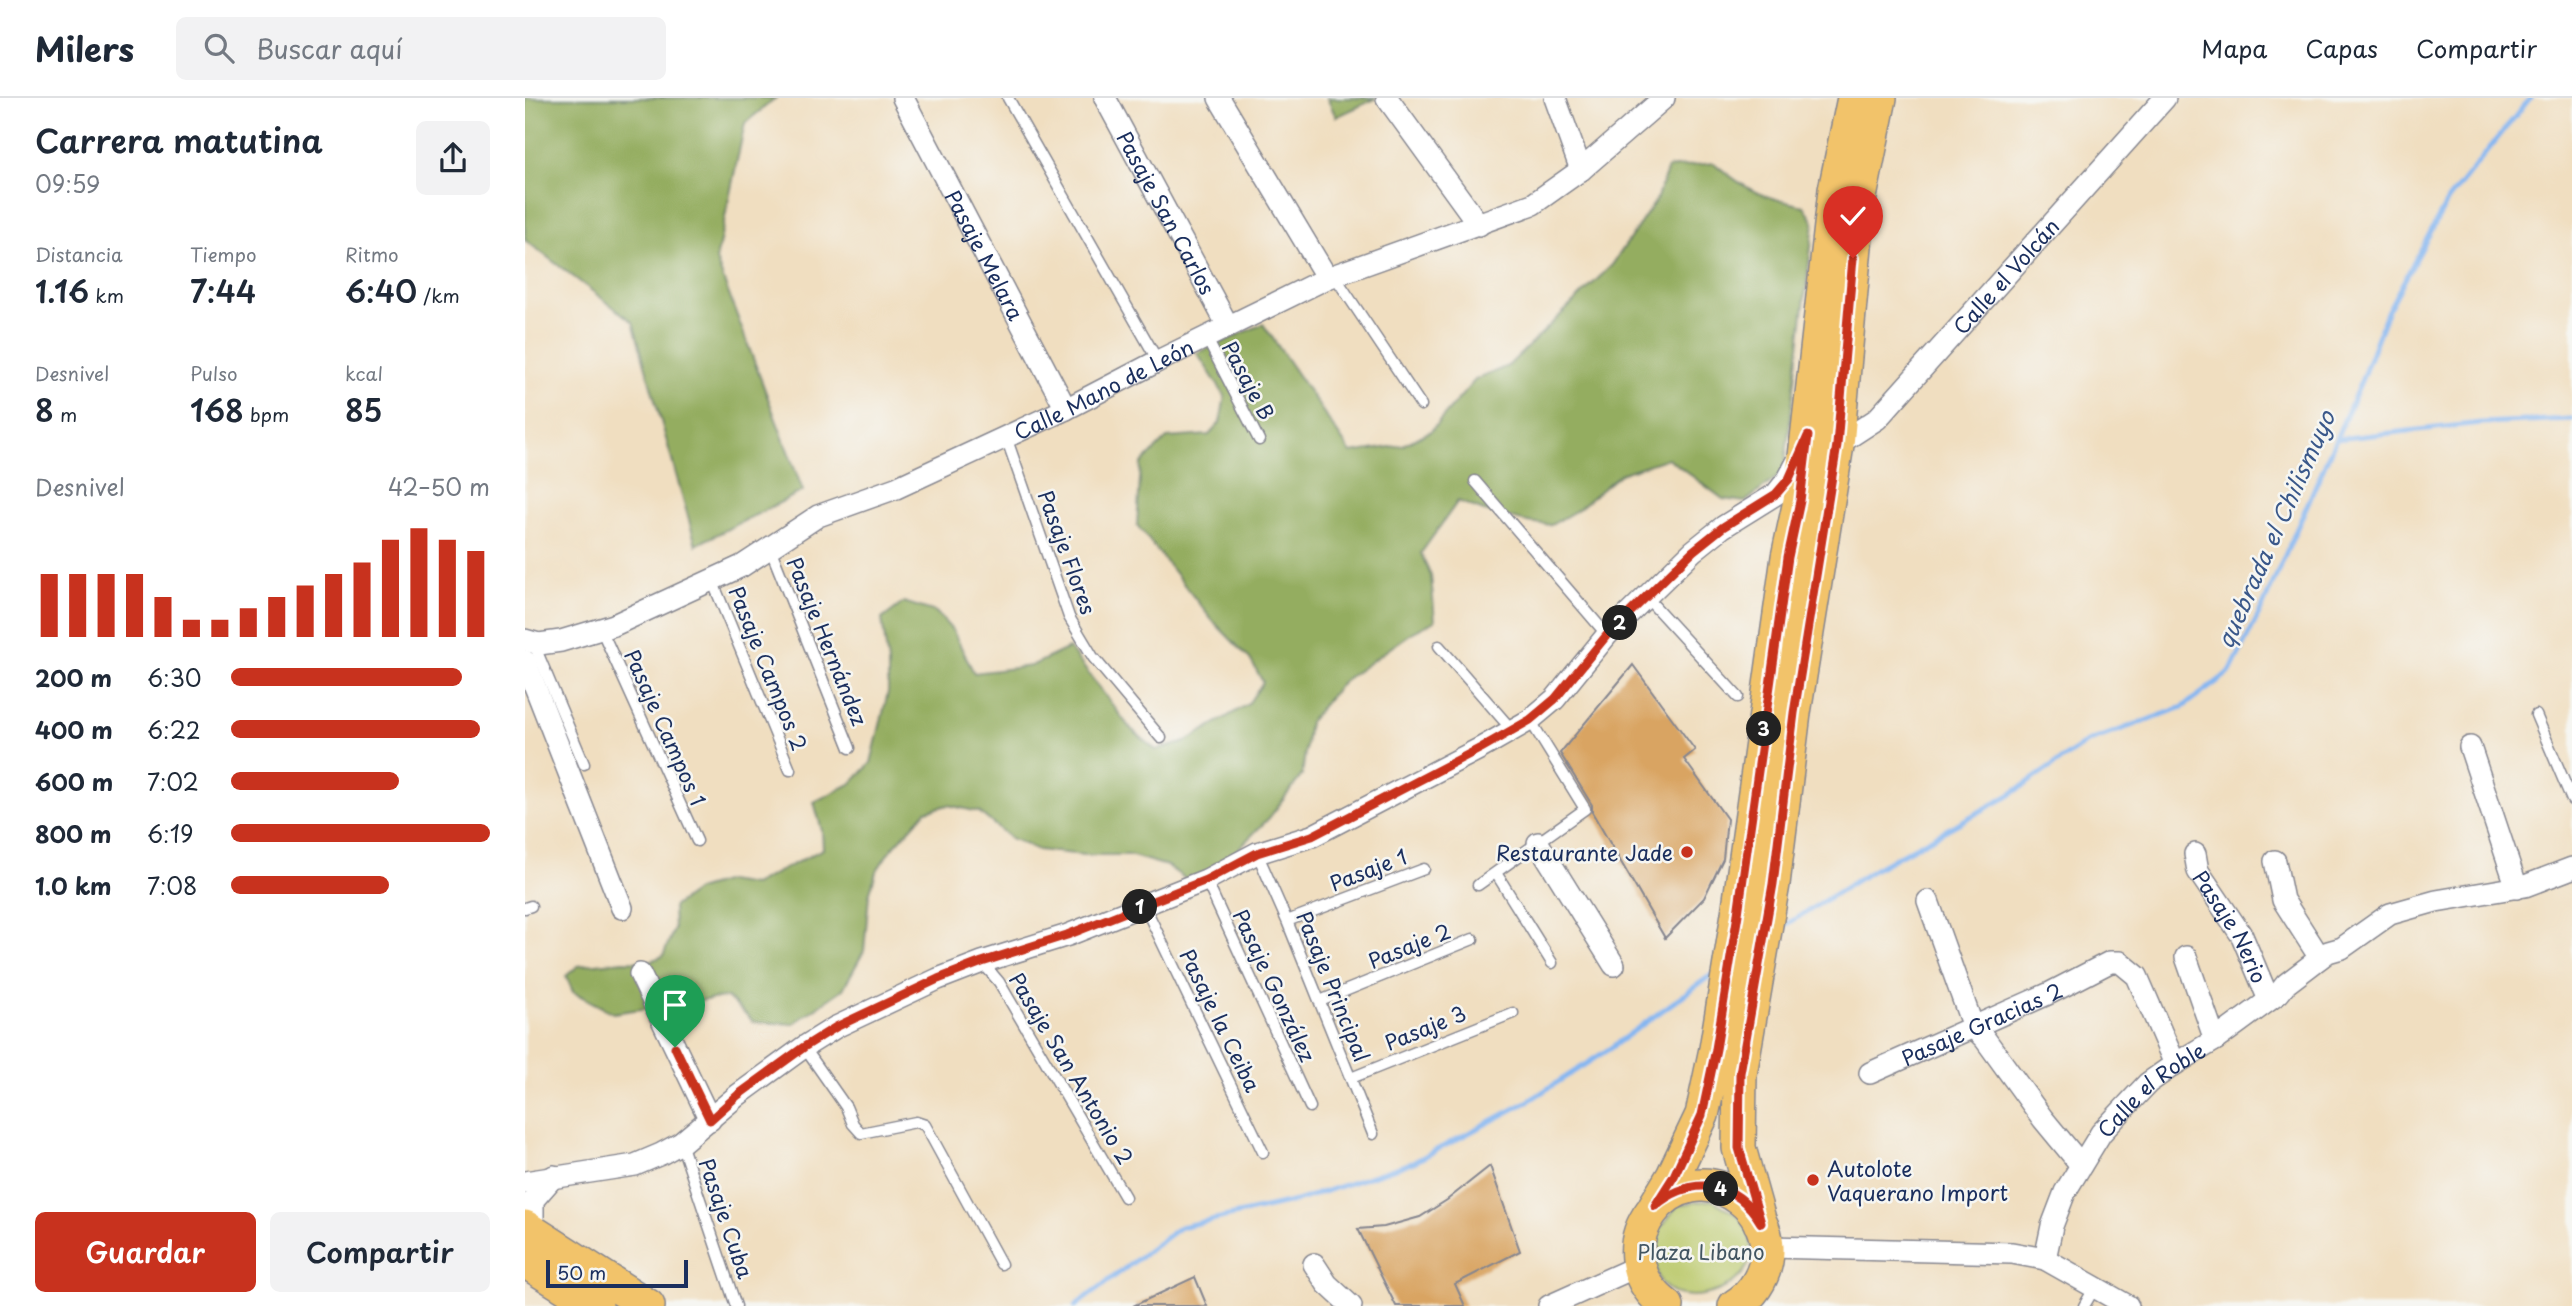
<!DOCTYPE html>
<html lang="es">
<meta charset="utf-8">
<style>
body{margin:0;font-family:"Playpen Sans",sans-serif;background:#f2f2f3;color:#1f2937;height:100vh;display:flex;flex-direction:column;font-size:26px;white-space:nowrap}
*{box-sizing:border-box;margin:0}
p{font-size:23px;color:#747a83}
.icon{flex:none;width:38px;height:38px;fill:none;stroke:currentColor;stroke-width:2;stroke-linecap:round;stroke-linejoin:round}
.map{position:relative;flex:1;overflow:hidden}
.sheet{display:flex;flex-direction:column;background:#fff;width:525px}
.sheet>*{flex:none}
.scale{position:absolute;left:21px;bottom:18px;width:142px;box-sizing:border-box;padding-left:7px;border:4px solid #1b2f5e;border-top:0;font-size:19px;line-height:24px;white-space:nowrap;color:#1b2f5e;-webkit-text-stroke:5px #f6f6f2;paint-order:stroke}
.pin{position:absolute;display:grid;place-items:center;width:60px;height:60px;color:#fff;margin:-72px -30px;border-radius:50% 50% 50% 0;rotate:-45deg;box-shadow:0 0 7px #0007}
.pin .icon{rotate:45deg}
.km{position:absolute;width:35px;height:35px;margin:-18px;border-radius:50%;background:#222;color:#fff;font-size:19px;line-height:35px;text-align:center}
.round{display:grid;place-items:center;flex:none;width:74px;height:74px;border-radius:10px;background:#f2f2f3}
.overview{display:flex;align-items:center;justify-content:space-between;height:119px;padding:0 35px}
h1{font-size:32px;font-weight:600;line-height:52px}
.metrics{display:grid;grid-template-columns:repeat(3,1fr);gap:10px;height:119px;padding:7px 35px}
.metrics div{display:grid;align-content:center}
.metrics b{font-size:30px;font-weight:600}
.metrics small{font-size:19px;font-weight:400}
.metrics p{font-size:19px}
.chart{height:196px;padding:14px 35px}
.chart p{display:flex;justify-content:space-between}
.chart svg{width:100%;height:126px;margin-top:7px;stroke:#c8321e;stroke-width:6}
.cta{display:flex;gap:14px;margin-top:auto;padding:14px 35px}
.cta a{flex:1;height:80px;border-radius:10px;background:#c8321e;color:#fff;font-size:28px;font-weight:600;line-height:80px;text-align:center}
.cta a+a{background:#f2f2f3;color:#1f2937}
ul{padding:0 35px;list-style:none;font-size:23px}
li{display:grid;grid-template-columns:112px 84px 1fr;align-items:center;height:52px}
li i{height:18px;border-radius:9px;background:#c8321e}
header{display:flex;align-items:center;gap:42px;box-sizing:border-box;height:98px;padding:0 35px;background:#fff;border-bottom:2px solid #e0e1e3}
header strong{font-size:33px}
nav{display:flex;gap:38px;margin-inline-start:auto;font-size:24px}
.search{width:490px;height:63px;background:#f2f2f3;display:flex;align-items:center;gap:18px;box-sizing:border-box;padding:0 24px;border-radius:10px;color:#747a83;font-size:26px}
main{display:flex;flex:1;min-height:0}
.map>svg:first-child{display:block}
</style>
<header>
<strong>Milers</strong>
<div class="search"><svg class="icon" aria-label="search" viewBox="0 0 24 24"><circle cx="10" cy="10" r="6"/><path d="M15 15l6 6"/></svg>Buscar aquí</div>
<nav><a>Mapa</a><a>Capas</a><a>Compartir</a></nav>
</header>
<main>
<section class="sheet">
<div class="overview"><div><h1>Carrera matutina</h1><p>09:59</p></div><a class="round"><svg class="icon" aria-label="share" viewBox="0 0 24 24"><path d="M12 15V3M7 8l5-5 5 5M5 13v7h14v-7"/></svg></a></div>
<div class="metrics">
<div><p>Distancia</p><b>1.16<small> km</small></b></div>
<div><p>Tiempo</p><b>7:44</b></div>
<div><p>Ritmo</p><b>6:40<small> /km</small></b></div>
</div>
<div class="metrics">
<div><p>Desnivel</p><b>8<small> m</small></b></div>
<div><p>Pulso</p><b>168<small> bpm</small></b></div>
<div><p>kcal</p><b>85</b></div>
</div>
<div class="chart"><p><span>Desnivel</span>42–50 m</p>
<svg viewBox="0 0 160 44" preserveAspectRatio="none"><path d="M5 44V22M15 44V22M25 44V22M35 44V22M45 44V30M55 44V38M65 44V38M75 44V34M85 44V30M95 44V26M105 44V22M115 44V18M125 44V10M135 44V6M145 44V10M155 44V14"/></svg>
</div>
<ul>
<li><b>200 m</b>6:30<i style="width:89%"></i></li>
<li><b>400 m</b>6:22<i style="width:96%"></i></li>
<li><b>600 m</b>7:02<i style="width:65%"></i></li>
<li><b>800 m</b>6:19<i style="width:100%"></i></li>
<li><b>1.0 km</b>7:08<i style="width:61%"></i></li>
</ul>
<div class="cta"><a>Guardar</a><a>Compartir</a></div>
</section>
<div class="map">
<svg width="2047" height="1208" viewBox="0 0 2047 1208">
<rect width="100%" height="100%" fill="#f6f6f2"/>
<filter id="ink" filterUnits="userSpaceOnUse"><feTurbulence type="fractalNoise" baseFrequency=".0143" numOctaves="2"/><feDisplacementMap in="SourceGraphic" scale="14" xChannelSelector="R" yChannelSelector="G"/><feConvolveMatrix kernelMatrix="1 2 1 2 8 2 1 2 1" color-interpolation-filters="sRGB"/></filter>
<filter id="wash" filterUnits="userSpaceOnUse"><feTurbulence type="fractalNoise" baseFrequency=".00686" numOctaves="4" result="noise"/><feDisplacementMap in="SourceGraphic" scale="28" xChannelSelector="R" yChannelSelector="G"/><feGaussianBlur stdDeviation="1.57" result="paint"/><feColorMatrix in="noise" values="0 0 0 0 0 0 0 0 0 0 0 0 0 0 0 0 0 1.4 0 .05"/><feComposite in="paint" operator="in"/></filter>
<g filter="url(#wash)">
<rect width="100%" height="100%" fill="#f0dec0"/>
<path fill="#bbc96c" stroke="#6b7c65" stroke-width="2" d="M 1186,1102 C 1195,1107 1207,1112 1214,1119 C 1217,1122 1220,1128 1222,1133 C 1243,1175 1187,1208 1149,1195 C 1145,1192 1138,1188 1136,1185 C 1130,1173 1129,1155 1126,1143 L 1153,1107 Z"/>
<path fill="#94ad60" stroke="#586e5f" stroke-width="2" d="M 0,0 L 251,0 L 220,25 L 191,162 L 278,393 L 171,447 L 108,224 L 0,142 Z
M 802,0 L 852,0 L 811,19 Z
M 1189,65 C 1222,93 1236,99 1279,108 L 1289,124 L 1259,374 L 1220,404 L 1198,401 L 1143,360 L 1095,376 L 1052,412 L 1026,427 L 1002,424 L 959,413 L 933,403 L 896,455 L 906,478 L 910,523 L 888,534 L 817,584 L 784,624 L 777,677 L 744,720 L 696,768 L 665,784 L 642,768 L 604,757 L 558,757 L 513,752 L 485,740 L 454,714 L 423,707 L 401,713 L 364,754 L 351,774 L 344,797 L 339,853 L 318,891 L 268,926 L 229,924 L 202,899 L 88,915 L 48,894 L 41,878 L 53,868 L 98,863 L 123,864 L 138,858 L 149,831 L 148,809 L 172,792 L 202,783 L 228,787 L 298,751 L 297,733 L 289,704 L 327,685 L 346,665 L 363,594 L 363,565 L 357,521 L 379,504 L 411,514 L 428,533 L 449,575 L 506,568 L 544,550 L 605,630 L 631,652 L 658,645 L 723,606 L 738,584 L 725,561 L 687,522 L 612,427 L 616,366 L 642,340 L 684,337 L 695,325 L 700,298 L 672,255 L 738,226 L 826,355 L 878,347 L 906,333 L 950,282 L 983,268 L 1087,167 L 1131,102 L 1143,70 Z"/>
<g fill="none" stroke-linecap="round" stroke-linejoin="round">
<path stroke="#84b6f1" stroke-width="5" d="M 1811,341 L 1956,325 L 2047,321
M 1254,831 L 1350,771 L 1485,697 L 1562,644 L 1658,609 L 1705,574 L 1738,508 L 1837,281 L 1862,214 L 1923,102 L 2005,0
M 550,1208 L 655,1129 L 771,1103 L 889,1064 L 1002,1004 L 1084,951 L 1189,875"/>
</g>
<g id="blocks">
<path fill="#d9a462" d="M 1108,567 L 1170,652 L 1159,661 L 1202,721 L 1198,761 L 1179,800 L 1140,840 L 1067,714 L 1067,707 L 1035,655 Z
M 965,1068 L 995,1153 L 930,1186 L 940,1208 L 871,1208 L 833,1131 L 859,1129 L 895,1119 L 922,1102 Z
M 670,1179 L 682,1208 L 608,1208 Z"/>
</g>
</g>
<g filter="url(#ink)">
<use href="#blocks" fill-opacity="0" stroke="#86868f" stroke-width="2"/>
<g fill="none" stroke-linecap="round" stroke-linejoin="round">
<g stroke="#86868f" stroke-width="13">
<path id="lane" d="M 483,0 L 633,263
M 809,177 L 896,307
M 681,239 L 734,342
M 481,339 L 544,519 L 568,559 L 636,640
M 950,383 L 1082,537
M 245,450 L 325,650
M 187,482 L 265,672
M 1122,500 L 1213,599
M 76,531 L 172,743
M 8,544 L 59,666
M 914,548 L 987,632
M 2011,617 L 2047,702
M 732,755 L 762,823 L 848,1036
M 971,775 L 1027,865
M 681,782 L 785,1009
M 953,787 L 1060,711 L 1005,622
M 619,807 L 738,1054
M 0,810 L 6,808
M 762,823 L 899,771
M 457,864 L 474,884 L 600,1099
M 795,903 L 948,841
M 279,949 L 321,1009 L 328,1026 L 336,1035 L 391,1024 L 400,1027 L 476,1166
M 826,980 L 988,915
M 156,1045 L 211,1208
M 1559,1208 L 1570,1189"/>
</g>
<g stroke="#86868f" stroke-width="24">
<g id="street">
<path id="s1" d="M 378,0 L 541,311"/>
<path id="s2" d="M 580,0 L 703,228"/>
<path d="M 694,0 L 802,180"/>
<path d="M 862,0 L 954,127"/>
<path d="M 1030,0 L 1056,72"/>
<path id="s3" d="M 1312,347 L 1352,321 L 1640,0"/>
<path id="s4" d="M 0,542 L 14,546 L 36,543 L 89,527 L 217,468 L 293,418 L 371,390 L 541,311 L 633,263 L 802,180 L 1008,106 L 1056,72 L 1139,0"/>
<path d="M 0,563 L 97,810"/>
<path d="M 1945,649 L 1992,790"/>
<path d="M 1013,745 L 1089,867"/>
<path id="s5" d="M 1670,756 L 1673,773 L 1717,838 L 1744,902"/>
<path d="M 1750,763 L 1758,802 L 1795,860"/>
<path d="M 1403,803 L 1448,929 L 1460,941 L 1518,1021 L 1556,1067"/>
<path d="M 1661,859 L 1690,942"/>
<path d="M 115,876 L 185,1022"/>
<path id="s6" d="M 1345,975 L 1525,895 L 1585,864 L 1595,864 L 1612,878 L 1650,966"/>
<path d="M 0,1084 L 110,1067 L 136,1056 L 156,1045 L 213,997 L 279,949 L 311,929 L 413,881 L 457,864 L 543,837 L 681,782 L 732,755 L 787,738 L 956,650 L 1005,622 L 1030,601 L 1082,537 L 1168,453 L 1198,429 L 1251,396 L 1263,381 L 1274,360"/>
<path d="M 14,1138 L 8,1126 L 8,1102 L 29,1078"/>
<path d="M 1242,1149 L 1487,1155 L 1520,1161 L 1603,1208"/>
<path id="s7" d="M 1520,1161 L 1527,1128 L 1540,1094 L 1576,1035 L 1623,985 L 1650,966 L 1690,942 L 1754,895 L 1761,886 L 1803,854 L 1817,850 L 1865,816 L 1911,803 L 2000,788 L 2047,770"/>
<path d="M 789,1166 L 802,1186 L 826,1208"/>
<path d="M 1024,1208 L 1113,1168"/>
</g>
</g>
<g stroke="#86868f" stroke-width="36">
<path id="primary" d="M 1130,1108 L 1148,1078 L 1177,1017 L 1191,951 L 1213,816 L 1263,459 L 1275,403 L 1310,92 L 1329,0
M 1235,1125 L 1214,1050 L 1215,976 L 1248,786 L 1269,615 L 1312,347 L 1334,104 L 1355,0
M 0,1129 L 123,1208
M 0,1163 L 71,1208
M 1142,1208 C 1068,1153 1149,1048 1217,1102 C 1231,1113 1241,1131 1242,1149 C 1243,1173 1230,1196 1210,1208"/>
</g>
<use href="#lane" stroke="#fff" stroke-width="10"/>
<use href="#street" stroke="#fff" stroke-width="21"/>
<use href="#primary" stroke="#f2c36a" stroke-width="33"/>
</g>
</g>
<g fill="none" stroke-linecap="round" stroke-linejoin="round" filter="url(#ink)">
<g stroke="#fff" stroke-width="14">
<path id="route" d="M 150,949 L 185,1022 L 213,997 L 279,949 L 311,929 L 413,881 L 457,864 L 542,837 L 681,782 L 732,755 L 787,738 L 956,650 L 1005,622 L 1030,601 L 1082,537 L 1168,453 L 1198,429 L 1251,396 L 1264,381 L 1283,338 L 1275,403 L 1263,459 L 1213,816 L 1191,951 L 1177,1017 L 1149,1078 L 1130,1108 C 1167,1077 1211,1082 1236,1125 L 1214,1050 L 1215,975 L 1248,786 L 1269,615 L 1312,347 L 1328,160"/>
</g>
<use href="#route" stroke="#c8321e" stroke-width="9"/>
</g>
<g fill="#c8321e" stroke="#f6f6f2" stroke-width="2.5">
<circle cx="1162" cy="754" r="7"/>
<circle cx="1288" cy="1082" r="7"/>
</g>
<g text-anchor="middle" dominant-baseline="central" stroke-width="5" stroke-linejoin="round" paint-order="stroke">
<g font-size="21" fill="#1b2f5e" stroke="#f6f6f2">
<text stroke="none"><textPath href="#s2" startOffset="130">Pasaje San Carlos</textPath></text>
<text stroke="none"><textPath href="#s1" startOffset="177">Pasaje Melara</textPath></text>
<text stroke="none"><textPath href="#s3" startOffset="240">Calle el Volcán</textPath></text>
<text transform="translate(724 282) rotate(62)">Pasaje B</text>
<text stroke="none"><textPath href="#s4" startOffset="637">Calle Mano de León</textPath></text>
<text transform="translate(543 454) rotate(70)">Pasaje Flores</text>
<text transform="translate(303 543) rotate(68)">Pasaje Hernández</text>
<text transform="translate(244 570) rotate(68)">Pasaje Campos 2</text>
<text transform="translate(141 629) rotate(66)">Pasaje Campos 1</text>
<text transform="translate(843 771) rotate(-21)">Pasaje 1</text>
<text stroke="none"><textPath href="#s5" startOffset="82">Pasaje Nerio</textPath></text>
<text transform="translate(884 847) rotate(-22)">Pasaje 2</text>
<text transform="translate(750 887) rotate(65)">Pasaje González</text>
<text transform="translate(809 888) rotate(68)">Pasaje Principal</text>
<text transform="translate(696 922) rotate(64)">Pasaje la Ceiba</text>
<text stroke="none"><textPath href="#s6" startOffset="122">Pasaje Gracias 2</textPath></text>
<text transform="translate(900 929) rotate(-22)">Pasaje 3</text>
<text transform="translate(547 970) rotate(59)">Pasaje San Antonio 2</text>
<text stroke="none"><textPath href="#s7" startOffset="206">Calle el Roble</textPath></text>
<text transform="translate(202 1120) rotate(71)">Pasaje Cuba</text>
</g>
<g font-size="21" fill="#1b2f5e" stroke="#f6f6f2" text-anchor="end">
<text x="1148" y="754">Restaurante Jade</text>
<text x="1302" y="1070" text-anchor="start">Autolote<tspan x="1302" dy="24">Vaquerano Import</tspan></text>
</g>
<g font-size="21" fill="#435662" stroke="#f6f6f2">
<text x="1176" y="1153">Plaza Libano</text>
</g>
<g font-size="23" font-style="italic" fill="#3a588a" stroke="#f6f6f2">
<text transform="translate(1750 431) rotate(-66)">quebrada el Chilismuyo</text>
</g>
</g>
</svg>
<div class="scale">50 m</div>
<div class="pin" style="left:150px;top:949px;background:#1e9e55"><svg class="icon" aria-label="arrive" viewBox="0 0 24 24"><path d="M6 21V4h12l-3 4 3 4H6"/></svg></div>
<div class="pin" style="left:1328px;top:160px;background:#d93025"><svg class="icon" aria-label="check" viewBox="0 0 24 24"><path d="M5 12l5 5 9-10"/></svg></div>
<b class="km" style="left:615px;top:809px">1</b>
<b class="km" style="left:1095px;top:525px">2</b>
<b class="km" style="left:1239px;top:631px">3</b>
<b class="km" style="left:1196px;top:1091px">4</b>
</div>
</main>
